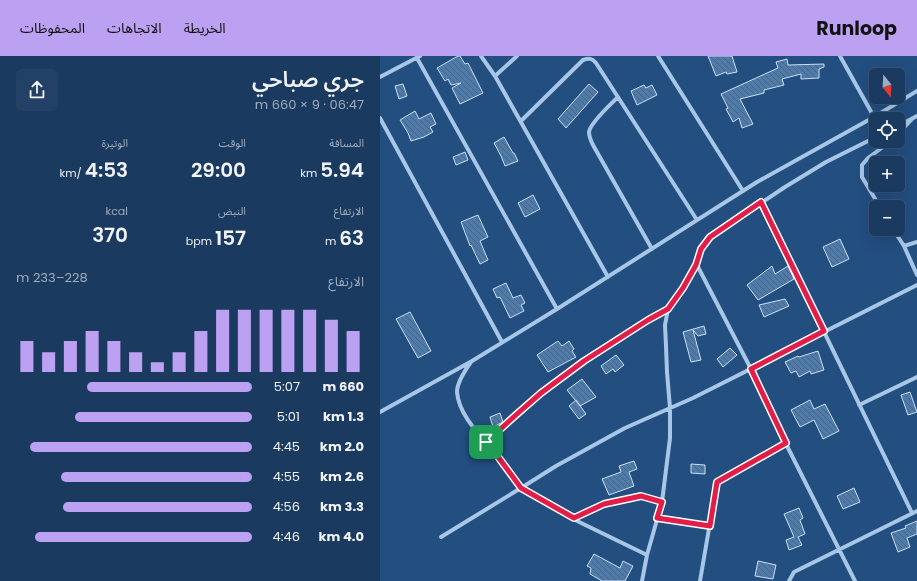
<!DOCTYPE html>
<html lang="ar">
<meta charset="utf-8">
<style>
body{margin:0;font-family:Poppins,"Noto Sans Arabic",sans-serif;background:#234166;color:#f1f3f6;direction:rtl;height:100vh;display:flex;flex-direction:column;font-size:15px;white-space:nowrap}
*{box-sizing:border-box;margin:0}
p{font-size:13px;color:#9fadbd}
.icon{flex:none;width:22px;height:22px;fill:none;stroke:currentColor;stroke-width:2;stroke-linecap:round;stroke-linejoin:round}
.map{position:relative;flex:1;overflow:hidden;direction:ltr}
.side{display:flex;flex-direction:column;background:#1a3a60;width:380px}
.side>*{flex:none}
.needle{width:26px;rotate:162deg}
.tools{position:absolute;left:489px;top:12px;display:grid;gap:8px}
.tools a{display:grid;place-items:center;width:36px;height:36px;border-radius:6px;background:#1a3a60;box-shadow:0 4px 16px #0002,0 0 0 1px #385475;font-size:20px}
.pin{position:absolute;display:grid;place-items:center;width:34px;height:34px;color:#fff;margin:-17px;border-radius:8px;box-shadow:0 2px 6px #0006}
.round{display:grid;place-items:center;flex:none;width:42px;height:42px;border-radius:6px;background:#234166}
.summary{display:flex;align-items:center;justify-content:space-between;height:68px;padding:0 16px}
h1{font-size:22px;font-weight:600;line-height:30px}
.metrics{display:grid;grid-template-columns:repeat(3,1fr);gap:6px;height:68px;padding:4px 16px}
.metrics div{display:grid;align-content:center}
.metrics b{font-size:20px;font-weight:600}
.metrics small{font-size:11px;font-weight:400}
.metrics p{font-size:11px}
.chart{height:112px;padding:8px 16px}
.chart p{display:flex;justify-content:space-between}
.chart svg{width:100%;height:72px;margin-top:4px;stroke:#bca0f2;stroke-width:6}
ul{padding:0 16px;list-style:none;font-size:13px}
li{display:grid;grid-template-columns:64px 48px 1fr;align-items:center;height:30px}
li i{height:10px;border-radius:5px;background:#bca0f2}
header{display:flex;align-items:center;gap:24px;box-sizing:border-box;height:56px;padding:0 20px;background:#bca0f2;color:#111}
header strong{font-size:19px}
nav{display:flex;gap:22px;margin-inline-start:auto;font-size:14px}
main{display:flex;flex:1;min-height:0}
.map>svg:first-child{display:block}
</style>
<header>
<strong>Runloop</strong>
<nav><a>الخريطة</a><a>الاتجاهات</a><a>المحفوظات</a></nav>
</header>
<main>
<div class="map">
<svg width="537" height="525" viewBox="0 0 537 525">
<defs>
<pattern id="building-back-hatch" width="6" height="6" patternUnits="userSpaceOnUse"><rect width="6" height="6" fill="#4f7bab"/><path d="M-1 5l2 2M0 0l6 6M5-1l2 2" fill="none" stroke="#4e647c"/></pattern>
</defs>
<rect width="100%" height="100%" fill="#224e80"/>
<path fill="url(#building-back-hatch)" stroke="#cce0f5" d="M 78,0 L 80,0 L 85,8 L 88,7 L 103,37 L 80,48 L 72,32 L 81,27 L 71,29 L 68,23 L 65,25 L 57,12 Z
M 328,0 L 352,0 L 357,16 L 347,18 L 346,16 L 336,20 Z
M 407,3 L 408,9 L 444,8 L 444,11 L 439,13 L 439,22 L 421,23 L 421,18 L 402,23 L 404,29 L 384,34 L 384,37 L 360,43 L 373,68 L 362,72 L 359,62 L 353,66 L 346,53 L 348,52 L 341,38 L 398,12 L 396,6 Z
M 23,28 L 27,40 L 19,43 L 15,30 Z
M 209,28 L 218,36 L 186,72 L 178,63 Z
M 264,29 L 266,32 L 272,29 L 277,39 L 257,49 L 251,35 Z
M 35,55 L 39,63 L 51,57 L 56,68 L 50,71 L 53,76 L 44,81 L 31,85 L 28,77 L 20,64 Z
M 124,81 L 133,97 L 134,97 L 138,105 L 125,110 L 121,100 L 114,87 Z
M 85,96 L 88,104 L 76,109 L 73,101 Z
M 153,139 L 160,153 L 145,161 L 138,147 Z
M 98,159 L 108,181 L 100,185 L 108,204 L 100,208 L 91,189 L 90,190 L 81,166 Z
M 460,183 L 469,203 L 452,211 L 443,191 Z
M 392,210 L 395,218 L 408,210 L 414,223 L 378,244 L 367,229 Z
M 126,227 L 133,242 L 141,239 L 145,247 L 141,249 L 144,255 L 130,262 L 120,241 L 117,242 L 113,233 Z
M 405,243 L 409,250 L 384,261 L 379,249 Z
M 30,256 L 51,295 L 38,302 L 16,263 Z
M 324,270 L 326,278 L 318,280 L 313,274 L 321,304 L 311,306 L 303,276 Z
M 178,285 L 182,290 L 189,285 L 194,293 L 192,295 L 196,301 L 168,316 L 157,299 Z
M 350,292 L 357,299 L 343,311 L 337,303 Z
M 438,295 L 444,314 L 431,318 L 430,315 L 419,321 L 416,315 L 411,317 L 405,306 L 418,300 L 419,301 Z
M 236,299 L 244,309 L 235,316 L 233,313 L 226,318 L 221,310 Z
M 202,323 L 216,341 L 200,350 L 187,334 Z
M 530,336 L 537,356 L 528,359 L 521,339 Z
M 196,344 L 206,358 L 199,363 L 189,350 Z
M 430,344 L 434,353 L 445,348 L 459,375 L 443,383 L 434,364 L 420,371 L 411,354 Z
M 120,357 L 123,366 L 113,371 L 110,361 Z
M 254,405 L 257,413 L 249,416 L 254,430 L 229,439 L 222,423 L 241,416 L 239,410 Z
M 311,408 L 325,409 L 325,418 L 311,417 Z
M 474,432 L 480,446 L 463,453 L 457,440 Z
M 419,452 L 423,462 L 420,464 L 425,478 L 418,481 L 422,489 L 409,494 L 406,484 L 414,481 L 404,458 Z
M 537,465 L 537,478 L 527,482 L 530,491 L 518,496 L 511,477 L 526,472 L 525,470 Z
M 214,498 L 240,512 L 243,505 L 253,510 L 245,525 L 222,525 L 210,518 L 211,512 L 207,510 Z
M 378,505 L 396,509 L 393,523 L 375,520 Z"/>
<g fill="none" stroke-linecap="round" stroke-linejoin="round">
<path stroke="#a8c7e7" stroke-width="4" d="M 101,0 L 115,20 L 228,221
M 278,0 L 363,135
M 460,0 L 494,61
M 37,2 L 177,253
M 115,20 L 137,0
M 0,21 L 40,0
M 238,41 C 231,48 210,67 209,76 C 209,80 211,85 213,89 L 272,193
M 0,62 L 122,286
M 141,65 L 203,4 C 209,2 212,2 216,7 L 317,164
M 518,70 L 537,60
M 518,78 L 533,62
M 381,146 L 532,457
M 500,151 L 482,121 L 482,109 L 488,102 L 511,85
M 513,173 L 524,190 L 537,219
M 524,190 L 537,186
M 317,209 L 371,313 L 398,372 L 475,525
M 91,306 C 86,313 77,326 77,336 C 79,360 101,380 115,397 C 124,408 132,420 141,432 L 176,410 L 245,372 L 313,342 L 537,229
M 479,349 L 537,321
M 0,356 L 92,305 L 177,253 L 377,126 L 494,61 L 537,35
M 106,386 L 137,358 L 161,337 L 203,305 L 269,264 L 288,253
M 277,462 L 330,470
M 193,463 L 224,449 L 239,444 L 261,440 L 282,446
M 61,481 L 141,432 L 193,463 L 267,499 L 262,525
M 267,499 L 282,446 L 290,382 L 290,352 L 287,316 L 286,290 L 285,269 L 288,253 L 303,232 L 317,209 L 321,193 L 330,181 L 405,131 L 446,106 L 496,81
M 320,525 L 337,426 L 406,387
M 409,525 L 414,516 L 537,455"/>
</g>
<g fill="none" stroke-linecap="round" stroke-linejoin="round">
<g stroke="#fff" stroke-width="8">
<path id="route" d="M 381,146 L 444,275 L 371,313 L 406,387 L 337,426 L 330,470 L 277,462 L 282,446 L 261,440 L 252,442 L 224,448 L 194,462 L 141,432 L 116,398 L 106,386 L 137,358 L 161,337 L 204,305 L 268,264 L 288,253 L 303,232 L 316,209 L 321,193 L 330,181 Z"/>
</g>
<use href="#route" stroke="#e11d48" stroke-width="5"/>
</g>
</svg>
<div class="tools">
<a><svg class="needle" viewBox="-14 -14 28 28"><path d="M0-13l5 13h-10z" fill="#e53935"/><path d="M0 13l5-13h-10z" fill="#9fadbd"/></svg></a>
<a><svg class="icon" aria-label="locate" viewBox="0 0 24 24"><circle cx="12" cy="12" r="6"/><path d="M12 2v4M12 18v4M2 12h4M18 12h4"/></svg></a>
<a>+</a>
<a>−</a>
</div>
<div class="pin" style="left:106px;top:386px;background:#1e9e55"><svg class="icon" aria-label="arrive" viewBox="0 0 24 24"><path d="M6 21V4h12l-3 4 3 4H6"/></svg></div>
</div>
<section class="side">
<div class="summary"><div><h1>جري صباحي</h1><p>06:47 · 9 × 660 m</p></div><a class="round"><svg class="icon" aria-label="share" viewBox="0 0 24 24"><path d="M12 15V3M7 8l5-5 5 5M5 13v7h14v-7"/></svg></a></div>
<div class="metrics">
<div><p>المسافة</p><b>5.94<small> km</small></b></div>
<div><p>الوقت</p><b>29:00</b></div>
<div><p>الوتيرة</p><b>4:53<small> /km</small></b></div>
</div>
<div class="metrics">
<div><p>الارتفاع</p><b>63<small> m</small></b></div>
<div><p>النبض</p><b>157<small> bpm</small></b></div>
<div><p>kcal</p><b>370</b></div>
</div>
<div class="chart"><p><span>الارتفاع</span>228–233 m</p>
<svg viewBox="0 0 160 44" preserveAspectRatio="none"><path d="M5 44V25M15 44V32M25 44V25M35 44V19M45 44V25M55 44V32M65 44V38M75 44V32M85 44V19M95 44V6M105 44V6M115 44V6M125 44V6M135 44V6M145 44V12M155 44V19"/></svg>
</div>
<ul>
<li><b>660 m</b>5:07<i style="width:70%"></i></li>
<li><b>1.3 km</b>5:01<i style="width:75%"></i></li>
<li><b>2.0 km</b>4:45<i style="width:94%"></i></li>
<li><b>2.6 km</b>4:55<i style="width:81%"></i></li>
<li><b>3.3 km</b>4:56<i style="width:80%"></i></li>
<li><b>4.0 km</b>4:46<i style="width:92%"></i></li>
</ul>
</section>
</main>
